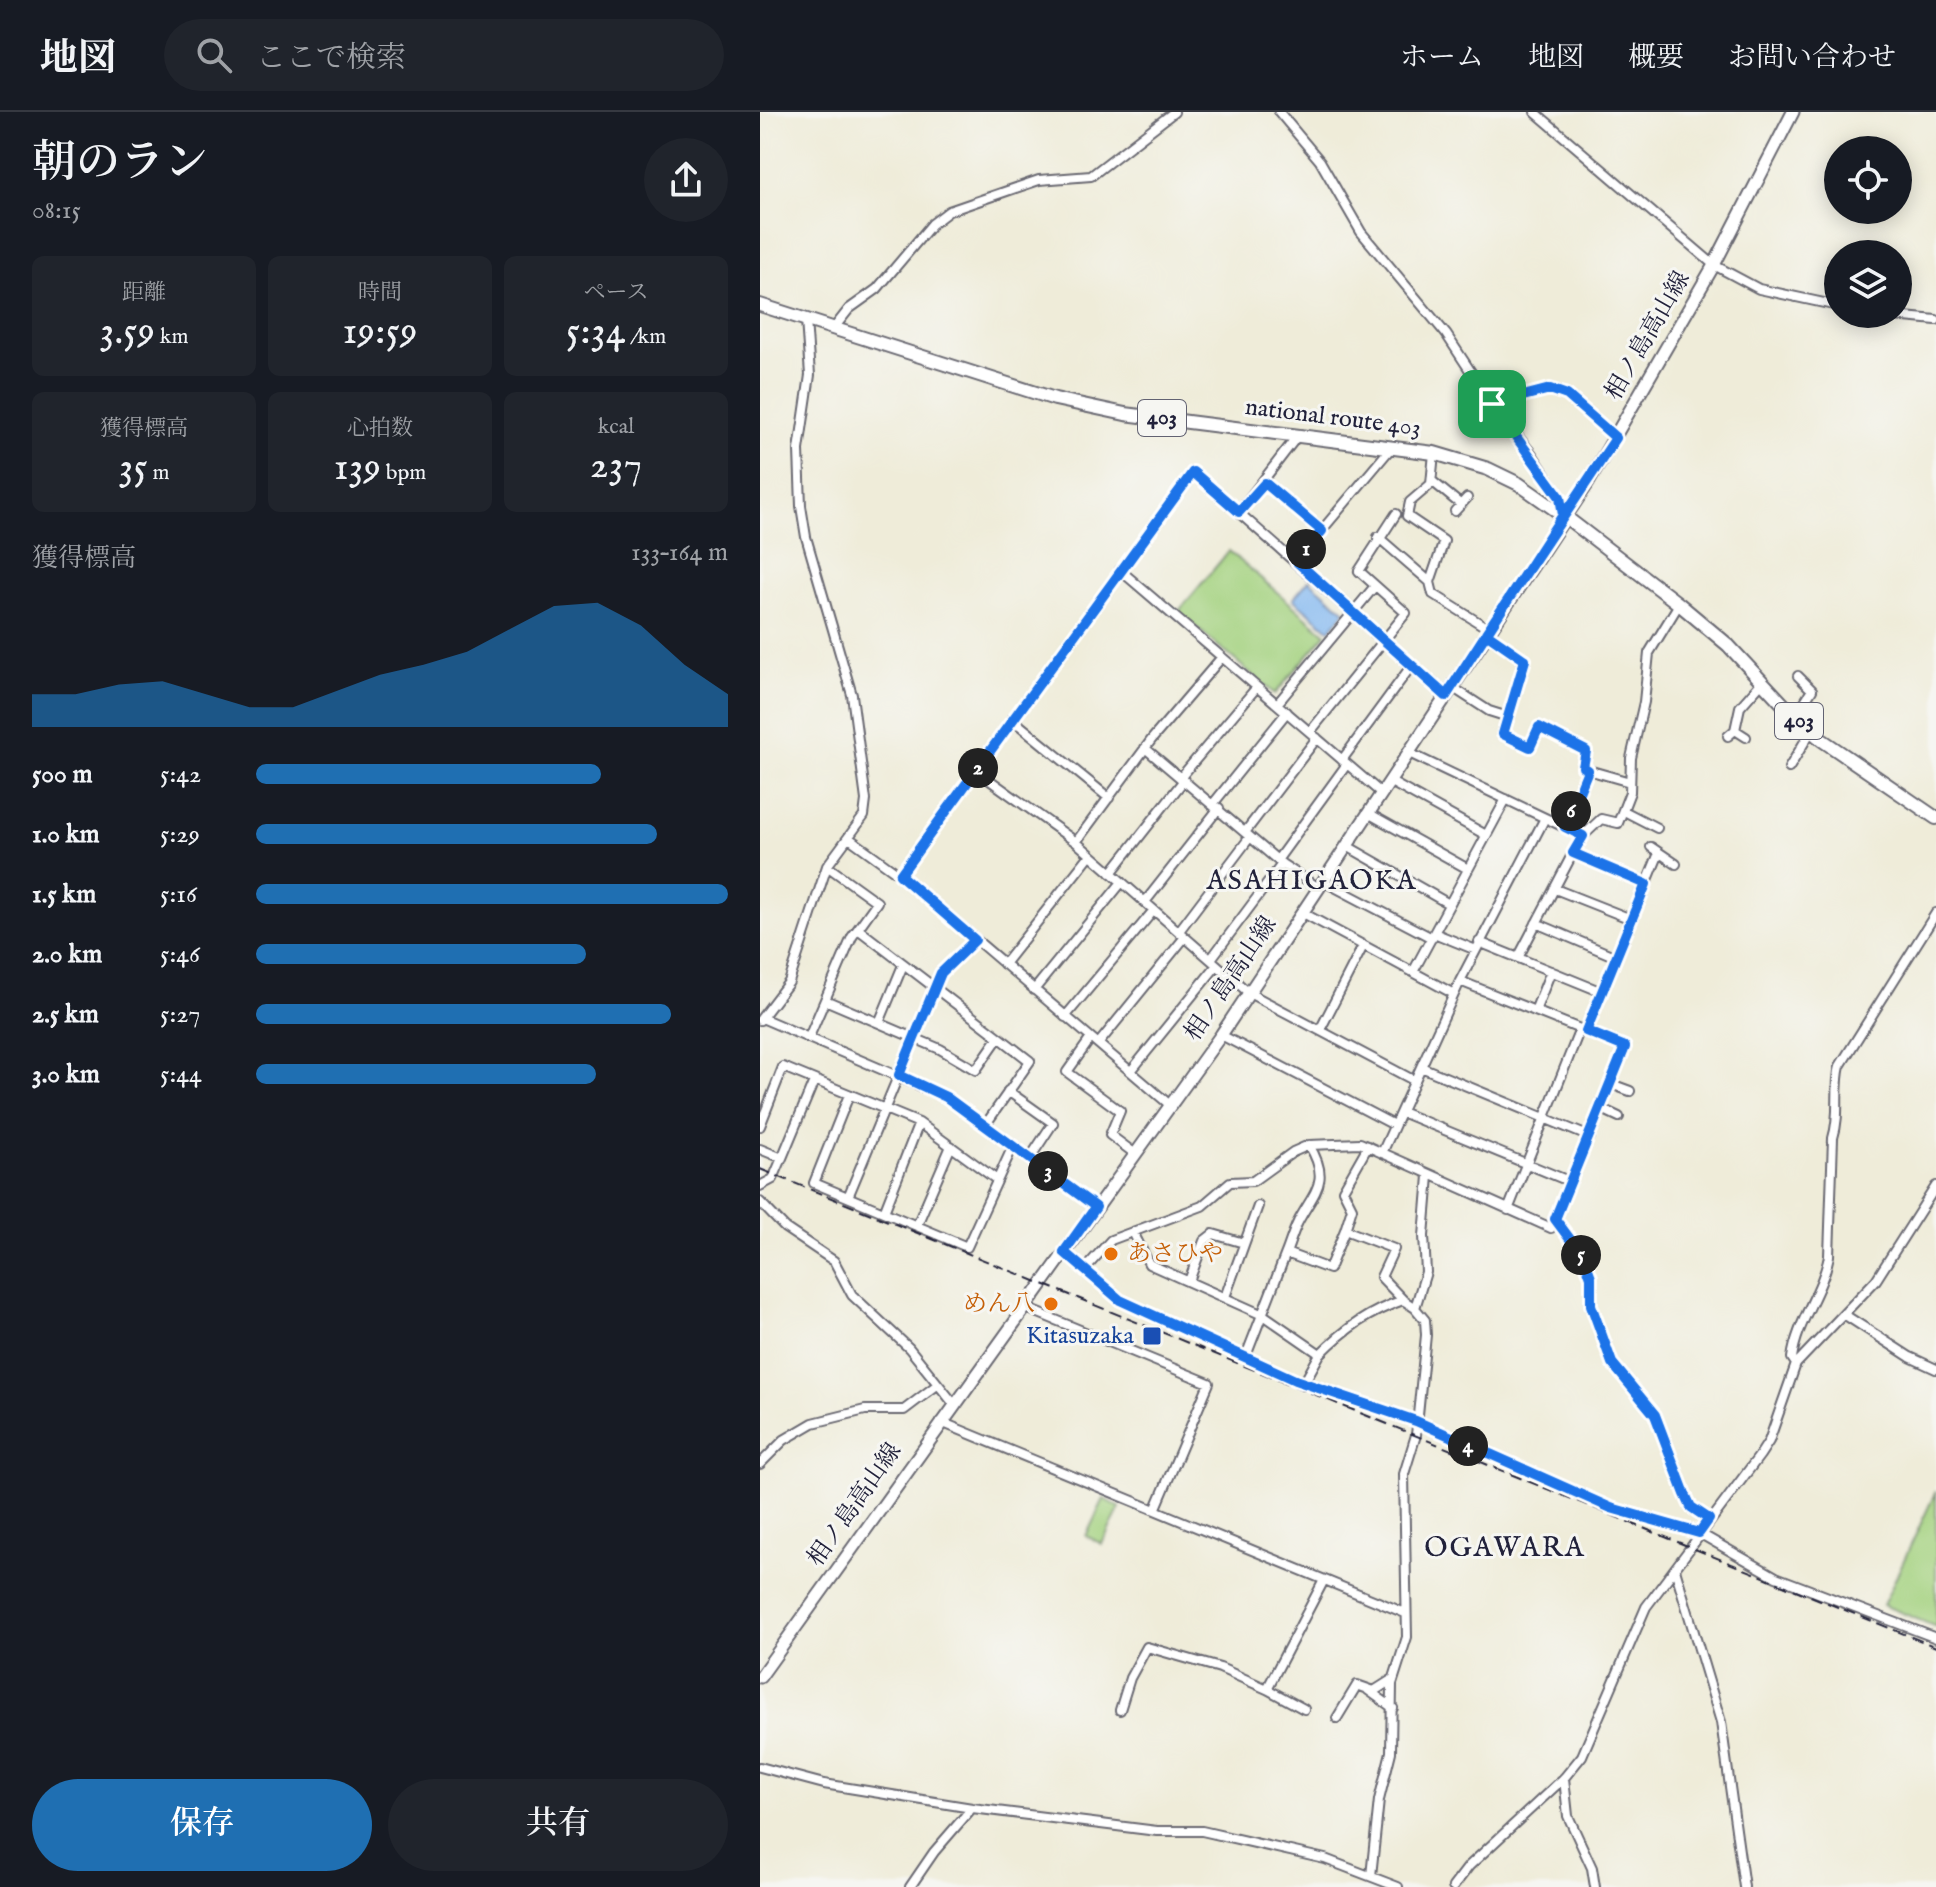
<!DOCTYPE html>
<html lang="ja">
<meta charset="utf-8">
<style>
body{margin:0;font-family:"IM FELL English","Noto Serif JP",serif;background:#20242c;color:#f1f3f6;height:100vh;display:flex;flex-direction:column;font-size:30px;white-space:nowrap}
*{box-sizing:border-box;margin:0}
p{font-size:26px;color:#9ea1a6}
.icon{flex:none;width:44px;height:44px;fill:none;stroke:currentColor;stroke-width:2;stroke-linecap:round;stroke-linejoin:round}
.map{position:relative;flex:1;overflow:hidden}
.sheet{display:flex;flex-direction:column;background:#171b24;width:760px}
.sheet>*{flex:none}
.buttons{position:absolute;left:1064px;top:24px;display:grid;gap:16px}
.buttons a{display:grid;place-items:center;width:88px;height:88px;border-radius:50%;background:#171b24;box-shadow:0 4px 20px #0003;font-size:40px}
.pin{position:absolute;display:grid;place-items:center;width:68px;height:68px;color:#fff;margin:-34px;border-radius:16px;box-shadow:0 4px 12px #0006}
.km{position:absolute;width:40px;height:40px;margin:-20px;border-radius:50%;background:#222;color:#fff;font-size:22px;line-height:40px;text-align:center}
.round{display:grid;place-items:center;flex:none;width:84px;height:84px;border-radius:42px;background:#20242c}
.headline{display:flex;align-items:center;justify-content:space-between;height:136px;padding:0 32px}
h1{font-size:44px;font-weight:600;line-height:60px}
.figures{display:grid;grid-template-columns:repeat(3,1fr);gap:12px;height:136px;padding:8px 32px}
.figures div{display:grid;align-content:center;border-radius:12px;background:#20242c;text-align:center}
.figures b{font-size:40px;font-weight:600}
.figures small{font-size:22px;font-weight:400}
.figures p{font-size:22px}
.chart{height:224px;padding:16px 32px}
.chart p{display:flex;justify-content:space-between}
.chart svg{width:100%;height:144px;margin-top:8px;fill:#1f6fb2;opacity:.7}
.cta{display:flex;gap:16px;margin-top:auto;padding:16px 32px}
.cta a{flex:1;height:92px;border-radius:48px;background:#1f6fb2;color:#fff;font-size:32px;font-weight:600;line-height:92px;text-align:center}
.cta a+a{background:#20242c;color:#f1f3f6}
ul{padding:0 32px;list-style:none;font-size:26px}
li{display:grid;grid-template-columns:128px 96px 1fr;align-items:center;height:60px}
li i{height:20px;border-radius:10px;background:#1f6fb2}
header{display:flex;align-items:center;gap:48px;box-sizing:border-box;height:112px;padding:0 40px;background:#171b24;border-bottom:2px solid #363941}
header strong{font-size:38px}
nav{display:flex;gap:44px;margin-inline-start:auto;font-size:28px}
.search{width:560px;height:72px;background:#20242c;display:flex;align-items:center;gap:20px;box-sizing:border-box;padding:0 28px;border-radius:44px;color:#9ea1a6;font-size:30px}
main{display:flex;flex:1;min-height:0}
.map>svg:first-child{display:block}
</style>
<header>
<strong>地図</strong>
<div class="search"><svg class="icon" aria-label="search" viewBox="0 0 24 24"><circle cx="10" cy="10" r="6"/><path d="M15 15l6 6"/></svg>ここで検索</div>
<nav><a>ホーム</a><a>地図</a><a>概要</a><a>お問い合わせ</a></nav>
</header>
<main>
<section class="sheet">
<div class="headline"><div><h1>朝のラン</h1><p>08:15</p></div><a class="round"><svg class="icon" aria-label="share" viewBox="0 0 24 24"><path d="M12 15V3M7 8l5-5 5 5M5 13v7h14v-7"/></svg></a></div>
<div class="figures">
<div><p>距離</p><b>3.59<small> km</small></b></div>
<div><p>時間</p><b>19:59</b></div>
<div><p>ペース</p><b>5:34<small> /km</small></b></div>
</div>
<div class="figures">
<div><p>獲得標高</p><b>35<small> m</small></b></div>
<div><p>心拍数</p><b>139<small> bpm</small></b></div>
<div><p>kcal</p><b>237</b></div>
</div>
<div class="chart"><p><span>獲得標高</span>133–164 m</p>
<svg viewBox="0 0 160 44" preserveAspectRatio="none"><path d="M0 44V34L10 34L20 31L30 30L40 34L50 38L60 38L70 33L80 28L90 25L100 21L110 14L120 7L130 6L140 13L150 25L160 34V44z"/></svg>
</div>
<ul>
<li><b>500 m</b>5:42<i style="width:73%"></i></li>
<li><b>1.0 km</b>5:29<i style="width:85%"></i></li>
<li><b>1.5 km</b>5:16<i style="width:100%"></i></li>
<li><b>2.0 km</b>5:46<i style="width:70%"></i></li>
<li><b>2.5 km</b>5:27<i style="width:88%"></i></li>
<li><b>3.0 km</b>5:44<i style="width:72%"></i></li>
</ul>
<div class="cta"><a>保存</a><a>共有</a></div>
</section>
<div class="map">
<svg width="1176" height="1775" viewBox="0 0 1176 1775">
<rect width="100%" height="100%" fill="#f6f6f2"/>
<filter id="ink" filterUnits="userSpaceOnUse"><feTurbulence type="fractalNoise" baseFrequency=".0125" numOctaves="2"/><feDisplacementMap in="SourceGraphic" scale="16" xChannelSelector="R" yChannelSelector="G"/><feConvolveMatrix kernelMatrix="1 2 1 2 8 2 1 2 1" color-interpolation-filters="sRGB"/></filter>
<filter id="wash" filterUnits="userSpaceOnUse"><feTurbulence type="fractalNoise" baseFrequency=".006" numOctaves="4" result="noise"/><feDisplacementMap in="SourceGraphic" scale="32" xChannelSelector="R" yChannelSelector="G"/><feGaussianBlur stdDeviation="1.8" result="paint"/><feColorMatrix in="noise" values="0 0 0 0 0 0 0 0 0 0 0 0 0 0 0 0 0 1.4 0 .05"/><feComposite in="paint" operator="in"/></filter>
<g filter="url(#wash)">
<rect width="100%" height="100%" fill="#efecd9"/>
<path fill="#a4d280" stroke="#637a5e" stroke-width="2" d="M 469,439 L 566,522 L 515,582 L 418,500 Z
M 1176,1379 L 1176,1515 L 1123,1493 Z
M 344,1387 L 360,1396 L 342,1432 L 326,1424 Z"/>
<path fill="#82b7f0" stroke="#526c96" stroke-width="2" d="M 549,468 L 585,499 L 570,518 L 533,487 Z"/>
</g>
<g filter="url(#ink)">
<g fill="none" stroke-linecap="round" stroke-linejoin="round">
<g stroke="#6a6972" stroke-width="12">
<path id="minor" d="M 519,0 L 560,49 L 601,120 L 686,222 L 732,292 L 772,342 L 800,385 L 803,402
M 775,0 L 954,153 L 999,177 L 1078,194
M 1113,202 L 1176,208
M 74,216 L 89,197 L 117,177 L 172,112 L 189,99 L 279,68 L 331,64 L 414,0
M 732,292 L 790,277 L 807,283 L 856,326
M 674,341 L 671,372 L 650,390 L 647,404 L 684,429 L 670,470 L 673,482 L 729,517
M 672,369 L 700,392
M 505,371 L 562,419
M 695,399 L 707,386
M 479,400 L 538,323
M 618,425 L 670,470
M 536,449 L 631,336
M 360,458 L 621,681
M 726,521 L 765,548 L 748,605
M 462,545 L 392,627 L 316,730 L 489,881 L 655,969
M 692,575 L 729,599 L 748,605 L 743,622 L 770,635 L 779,615 L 826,639 L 823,655 L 828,658
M 517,592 L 615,474
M 1035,605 L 1052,578 L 1038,564
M 252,607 L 349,686
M 975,618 L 986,625
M 550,620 L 646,501 L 599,459 L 636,402
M 968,624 L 975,618 L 980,595 L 1002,570
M 385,636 L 522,752 L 559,776
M 649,641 L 823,724 L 813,741 L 886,772
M 582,648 L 652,553
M 1029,656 L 1051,619
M 217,659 L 316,730
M 421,665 L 497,575
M 629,669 L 726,723
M 453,692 L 527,600
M 864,699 L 897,716
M 608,701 L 708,757
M 805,715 L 828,658 L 870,670
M 486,719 L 557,626
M 823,724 L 841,707 L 858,711 L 870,680 L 871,646 L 884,590 L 889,541 L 919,492
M 89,726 L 140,763 L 410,993
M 587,734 L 689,792
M 891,735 L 916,752
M 518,747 L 587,652
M 351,761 L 424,668
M 140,763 L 433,360 L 686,584
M 563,769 L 672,826
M 795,777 L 871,807
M 385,790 L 459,696
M 543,801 L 694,882
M 776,811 L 856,845
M 419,819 L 490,725
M 674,821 L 716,838
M 719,830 L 842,880
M 758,846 L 813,741
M 451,847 L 522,752
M 244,852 L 330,743
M 653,860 L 746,687
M 274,878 L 362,770
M 65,888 L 180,937 L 216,958 L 239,925 L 98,817
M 775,899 L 791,859
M 305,905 L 394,798
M 2,906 L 186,985 L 336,1095
M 0,908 L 29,870 L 67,754 L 104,704 L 106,688 L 92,583 L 46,425 L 41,394 L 39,338 L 50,263 L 46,208
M 119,911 L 143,853
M 560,918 L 603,834
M 826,919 L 899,741
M 461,923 L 634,1013
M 49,925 L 92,825 L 117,790 L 67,754
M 331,926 L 307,960 L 360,999 L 350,1023 L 374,1041
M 339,931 L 425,825
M 661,955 L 830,1025
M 371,959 L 457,853
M 851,972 L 870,979
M 248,979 L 293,1011 L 270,1046
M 89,983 L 54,1071 L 207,1135 L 253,1034
M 842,997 L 859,1005
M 641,1000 L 811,1070
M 226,1012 L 270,949 L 239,925
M 0,1014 L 23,955 L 159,1011 L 237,1068
M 549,1033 C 571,1069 555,1078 538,1110 C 533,1120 530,1131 526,1141 L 569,1157 L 585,1118
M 608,1034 L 583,1078 L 592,1096 L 585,1118 L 634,1137 L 621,1165 L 643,1188
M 0,1037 L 22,1046 L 13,1067 L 0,1074
M 622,1041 L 700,869 L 785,706
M 22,1046 L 54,969
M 88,1085 L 181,861 L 215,828
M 0,1090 L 25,1116 L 74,1149 L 92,1183 L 149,1236 L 194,1292
M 748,1098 L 820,917
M 124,1100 L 159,1011
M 795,1107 L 824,1146 L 831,1165 L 831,1193 L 852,1251 L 895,1303 L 925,1382 L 931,1395 L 949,1407
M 157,1113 L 191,1034
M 373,1120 L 389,1152 L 505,1204 L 560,1242 L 544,1271
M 304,1140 L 360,1188 L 535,1268 L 656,1309 L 851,1396 L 939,1421 L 1016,1465 L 1176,1526
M 324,1158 L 351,1128 L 442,1094 L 470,1070 L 493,1069 L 533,1040 L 549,1033 L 600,1031 L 791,1116 L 865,935 L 700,869
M 429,1169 L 444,1129 L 453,1122 L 484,1131
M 465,1185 L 498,1094
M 264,1195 L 449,1271 L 396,1396
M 1085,1203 L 1150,1245 L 1176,1257
M 560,1242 C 586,1216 609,1200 643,1188 L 655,1196
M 486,1244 L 526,1141
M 1036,1252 L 1032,1246 C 1037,1209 1062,1181 1069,1144 L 1073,1026 C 1081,1001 1074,978 1080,954 L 1176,801
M 181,1310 L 645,1501
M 0,1352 L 24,1328 L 53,1311 L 105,1298 L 144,1298 L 177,1273
M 915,1457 L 961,1610 L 984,1775
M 608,1578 L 633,1596
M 544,1597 L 507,1577 L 564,1468
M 360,1598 L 370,1566 L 387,1535 L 460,1556 L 507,1577
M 577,1606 L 597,1573 L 614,1579 L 633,1567
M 0,1655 L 64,1672 L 212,1696 L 397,1719 L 442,1719 L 565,1747 L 638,1775
M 804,1666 L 808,1704 L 832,1756 L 835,1775
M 611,1764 L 619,1688 L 631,1640 L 632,1572 L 647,1525 L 644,1362 L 656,1323 L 666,1223 L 665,1208 L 655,1196 L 666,1160 L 664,1124 L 669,1064
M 150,1775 L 174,1740 L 212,1696
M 693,1775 L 709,1754 L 804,1666 L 822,1644 L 886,1495 L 1000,1343 L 1009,1329 L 1036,1252 L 1116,1168 L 1176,1074"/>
</g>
<g stroke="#6a6972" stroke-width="15">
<path id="major" d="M 0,1565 L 461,923 L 828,371 L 954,153 L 1033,0"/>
</g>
<g stroke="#6a6972" stroke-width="16">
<path id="highway" d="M 0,193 L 295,287 L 365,302 L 674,341 L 728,357 L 759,372 L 803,403 L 919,492 L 968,533 L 1035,605 L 1062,628 L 1176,706"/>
</g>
<use href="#minor" stroke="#fff" stroke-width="8"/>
<use href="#major" stroke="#fff" stroke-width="11"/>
<use href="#highway" stroke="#fff" stroke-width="12"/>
<path stroke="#22223b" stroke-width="2" stroke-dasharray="12 6" stroke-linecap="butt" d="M 0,1057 L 1176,1535"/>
</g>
</g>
<g fill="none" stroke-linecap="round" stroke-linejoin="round" filter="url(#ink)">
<g stroke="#fff" stroke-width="16">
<path id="route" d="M 732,292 L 800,385 L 803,403 L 686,584 L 536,449 L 562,419 L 505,371 L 479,400 L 433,360 L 140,763 L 215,828 L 181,861 L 139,963 L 186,985 L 336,1095 L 304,1140 L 360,1188 L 535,1268 L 656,1309 L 851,1396 L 939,1421 L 949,1407 L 931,1395 L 925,1382 L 895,1303 L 852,1251 L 831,1193 L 831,1165 L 824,1146 L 795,1107 L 865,935 L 826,919 L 886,772 L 813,741 L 823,724 L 805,715 L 828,658 L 823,655 L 826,639 L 779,615 L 770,635 L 743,622 L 765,548 L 726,521 L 856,326 L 807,283 L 790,277 L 732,292"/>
</g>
<use href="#route" stroke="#1a73e8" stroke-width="10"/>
</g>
<g fill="#e8710a" stroke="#f6f6f2" stroke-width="3">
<circle cx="351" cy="1142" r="8"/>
<circle cx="291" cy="1192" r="8"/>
</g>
<rect fill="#1a4fb4" stroke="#f6f6f2" stroke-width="3" x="382" y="1214" width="20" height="20" rx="4"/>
<g text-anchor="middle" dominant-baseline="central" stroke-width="6" stroke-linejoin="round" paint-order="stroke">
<g fill="#f6f6f2" stroke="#626272" stroke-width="2">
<rect x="378" y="288" width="48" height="36" rx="6"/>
<rect x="1015" y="591" width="48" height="36" rx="6"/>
</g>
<g font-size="22" font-weight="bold" fill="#22223b">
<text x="402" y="306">403</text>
<text x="1039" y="609">403</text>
</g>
<g font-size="24" fill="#22223b" stroke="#f6f6f2">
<text transform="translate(888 224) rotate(-60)">相ノ島高山線</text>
<text transform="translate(573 306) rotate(7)">national route 403</text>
<text transform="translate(471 867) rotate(-56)">相ノ島高山線</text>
<text transform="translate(95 1393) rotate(-55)">相ノ島高山線</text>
</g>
<g font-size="24" fill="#c56008" stroke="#f6f6f2" text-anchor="start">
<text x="367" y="1142">あさひや</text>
<text x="275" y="1192" text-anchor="end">めん八</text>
</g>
<g font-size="24" fill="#164399" stroke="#f6f6f2" text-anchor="end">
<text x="374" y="1224">Kitasuzaka</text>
</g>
<g font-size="28" letter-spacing="2" fill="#22223b" stroke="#f6f6f2">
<text x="552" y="769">ASAHIGAOKA</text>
<text x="745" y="1436">OGAWARA</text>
</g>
</g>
</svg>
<div class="buttons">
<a><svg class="icon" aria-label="locate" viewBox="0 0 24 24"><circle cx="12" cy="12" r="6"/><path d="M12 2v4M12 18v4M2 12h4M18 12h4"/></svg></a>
<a><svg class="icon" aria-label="layers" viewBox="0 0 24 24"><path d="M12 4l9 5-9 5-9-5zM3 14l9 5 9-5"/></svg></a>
</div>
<div class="pin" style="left:732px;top:292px;background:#1e9e55"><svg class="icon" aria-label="arrive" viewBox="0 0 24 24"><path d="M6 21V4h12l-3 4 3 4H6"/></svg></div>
<b class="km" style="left:546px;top:437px">1</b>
<b class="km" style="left:218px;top:656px">2</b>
<b class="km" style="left:288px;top:1059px">3</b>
<b class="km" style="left:708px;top:1334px">4</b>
<b class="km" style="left:821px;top:1143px">5</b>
<b class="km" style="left:811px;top:699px">6</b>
</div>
</main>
